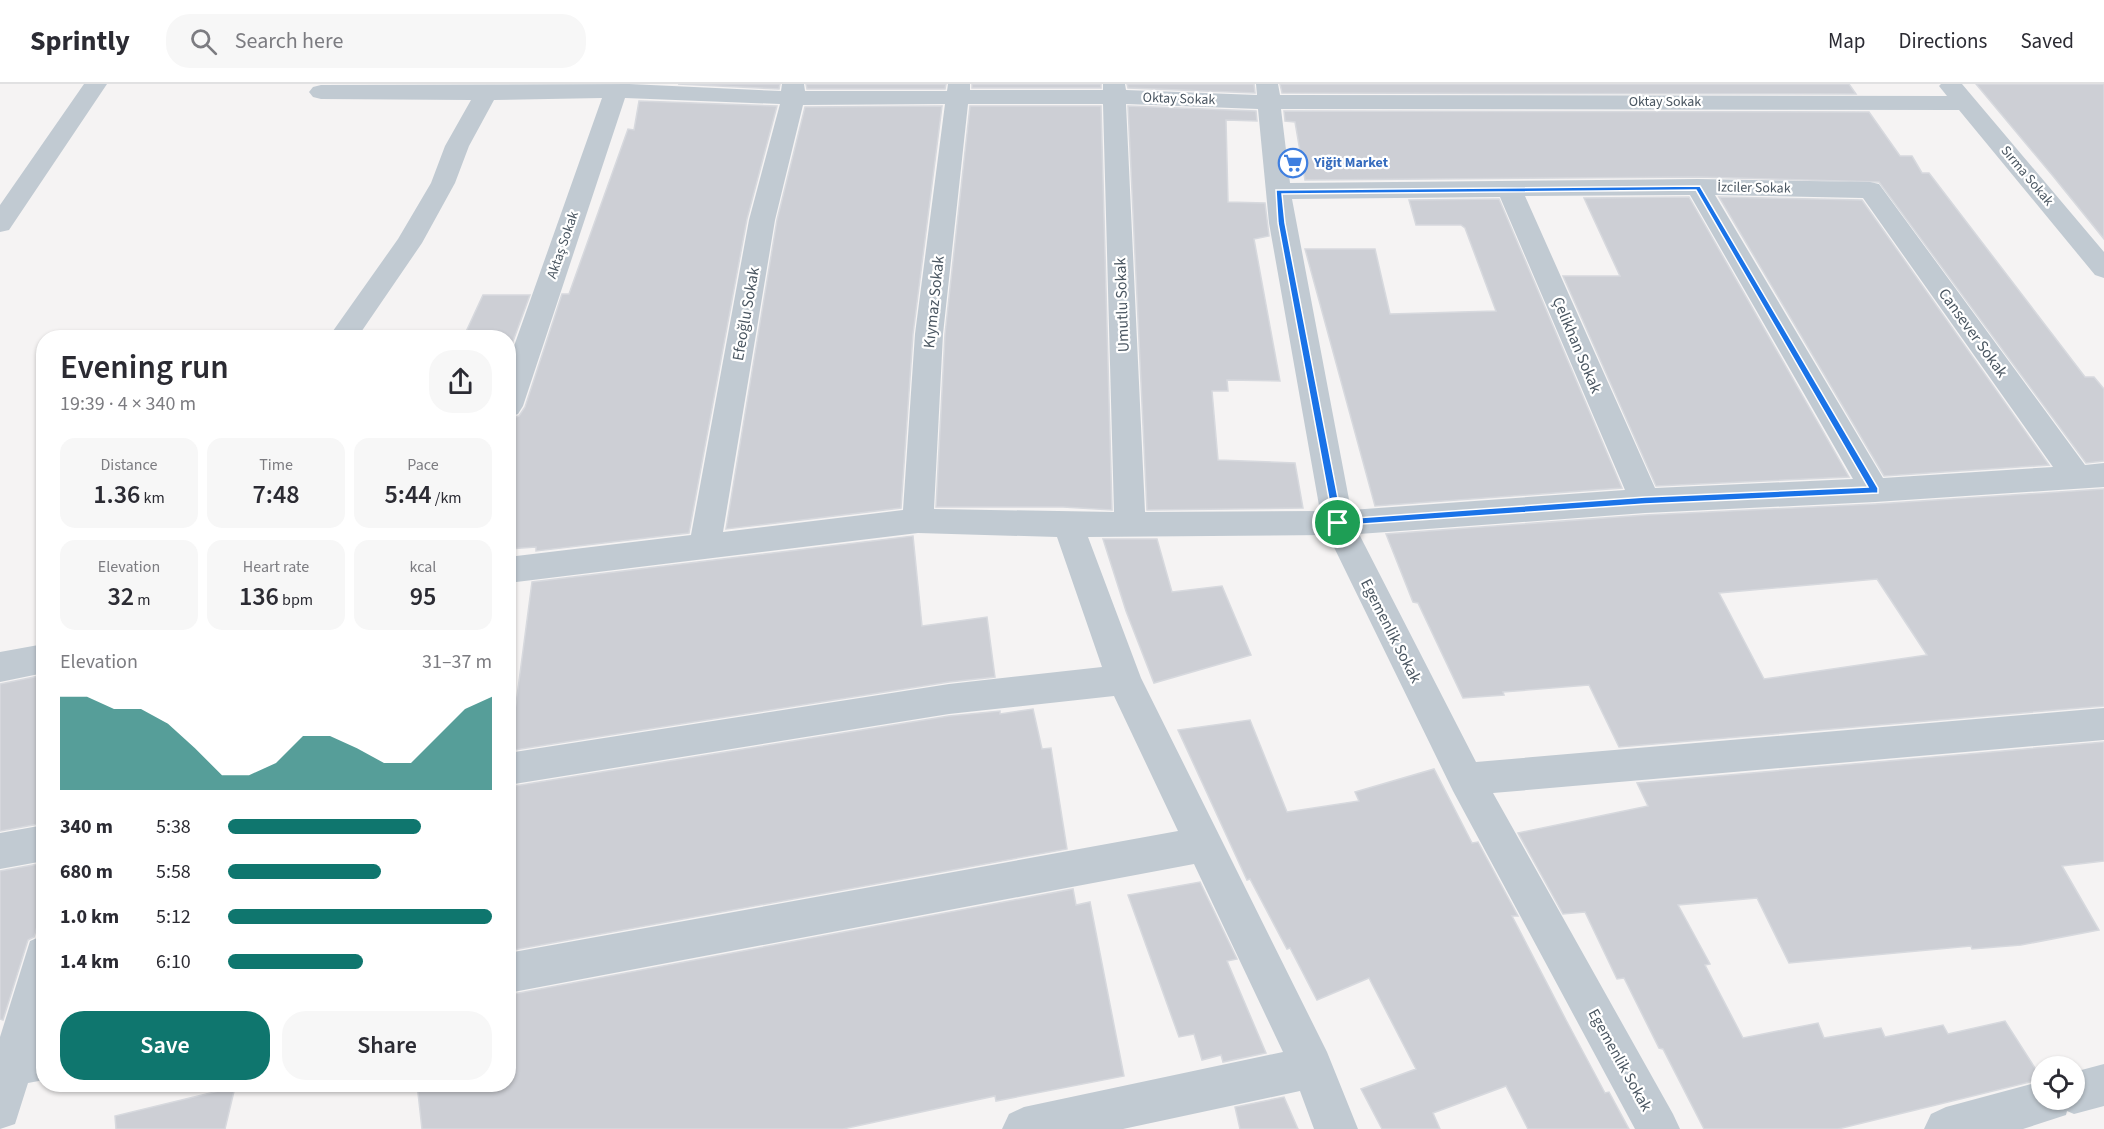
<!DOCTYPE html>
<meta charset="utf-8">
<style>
body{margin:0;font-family:"Source Sans 3",sans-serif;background:#f7f7f7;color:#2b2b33;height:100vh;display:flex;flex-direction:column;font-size:22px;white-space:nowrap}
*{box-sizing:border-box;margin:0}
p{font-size:20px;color:#7c7c81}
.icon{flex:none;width:33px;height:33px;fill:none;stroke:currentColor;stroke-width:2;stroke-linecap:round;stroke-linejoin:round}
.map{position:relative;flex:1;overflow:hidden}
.side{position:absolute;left:36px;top:246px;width:480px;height:762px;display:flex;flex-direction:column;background:#fff;border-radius:24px;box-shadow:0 2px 4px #0004}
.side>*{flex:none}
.tools{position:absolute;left:2031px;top:972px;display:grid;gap:12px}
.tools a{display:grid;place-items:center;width:54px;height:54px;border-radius:50%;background:#fff;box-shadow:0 2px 4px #0004;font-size:30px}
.pin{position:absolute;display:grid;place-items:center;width:51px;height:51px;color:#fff;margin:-26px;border:3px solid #fff;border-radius:50%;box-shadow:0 2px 6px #0007}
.round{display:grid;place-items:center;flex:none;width:63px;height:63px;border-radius:24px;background:#f7f7f7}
.overview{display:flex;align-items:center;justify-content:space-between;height:102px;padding:0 24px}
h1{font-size:33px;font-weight:600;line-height:45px}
.stats{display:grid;grid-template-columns:repeat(3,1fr);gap:9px;height:102px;padding:6px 24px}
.stats div{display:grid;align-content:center;border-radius:15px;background:#f7f7f7;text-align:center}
.stats b{font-size:26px;font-weight:600}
.stats small{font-size:16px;font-weight:400}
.stats p{font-size:16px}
.chart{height:168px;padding:12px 24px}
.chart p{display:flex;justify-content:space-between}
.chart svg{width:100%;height:108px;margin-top:6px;fill:#0f766e;opacity:.7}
.action{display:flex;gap:12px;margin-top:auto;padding:12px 24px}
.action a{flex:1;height:69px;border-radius:24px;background:#0f766e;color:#fff;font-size:24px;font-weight:600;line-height:69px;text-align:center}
.action a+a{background:#f7f7f7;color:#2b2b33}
ul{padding:0 24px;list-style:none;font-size:20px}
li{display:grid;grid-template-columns:96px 72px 1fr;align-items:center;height:45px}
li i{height:15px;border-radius:8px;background:#0f766e}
header{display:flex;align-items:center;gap:36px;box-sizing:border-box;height:84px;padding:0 30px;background:#fff;border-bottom:2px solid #e1e1e2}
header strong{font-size:28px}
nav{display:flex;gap:33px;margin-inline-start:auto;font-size:21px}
.search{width:420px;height:54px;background:#f7f7f7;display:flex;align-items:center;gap:15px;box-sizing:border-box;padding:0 21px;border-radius:24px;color:#7c7c81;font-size:22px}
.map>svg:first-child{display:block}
</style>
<header>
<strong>Sprintly</strong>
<div class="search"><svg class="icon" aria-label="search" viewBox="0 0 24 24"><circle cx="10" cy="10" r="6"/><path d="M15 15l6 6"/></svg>Search here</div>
<nav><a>Map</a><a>Directions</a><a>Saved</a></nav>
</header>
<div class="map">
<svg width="2104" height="1045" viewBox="0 0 2104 1045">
<rect width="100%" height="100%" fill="#f5f3f3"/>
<path fill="#cdcfd5" stroke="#d7d9de" stroke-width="1.5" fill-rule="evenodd" d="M 678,0 L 780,0 L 779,5 Z
M 806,0 L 946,0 L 945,5 L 807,5 Z
M 972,0 L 1101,0 L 1101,4 L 972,4 Z
M 1127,0 L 1254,0 L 1255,9 L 1128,4 Z
M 1280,0 L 1849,0 L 1856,10 L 1282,9 Z
M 1976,0 L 2104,0 L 2104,155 L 2053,92 Z
M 639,17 L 777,22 L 747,135 L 689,449 L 536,467 L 536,463 L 508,465 L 508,335 L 519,332 L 525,323 L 562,210 L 569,210 L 628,45 L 634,46 Z
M 942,22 L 913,250 L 901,424 L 726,445 L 777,136 L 805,23 Z
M 970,22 L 1101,22 L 1112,426 L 1063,423 L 936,423 L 945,250 Z
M 1128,22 L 1256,27 L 1257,37 L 1226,36 L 1228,118 L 1265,119 L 1269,152 L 1254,155 L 1280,297 L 1227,296 L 1228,307 L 1212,307 L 1218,376 L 1295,379 L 1303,424 L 1147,426 Z
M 1284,27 L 1869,28 L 1900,72 L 1912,72 L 1922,89 L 1929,89 L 2085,293 L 2094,293 L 2104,305 L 2104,377 L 2086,379 L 1879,98 L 1698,93 L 1305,96 L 1295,38 L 1285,37 Z
M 1689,113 L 1849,393 L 1656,402 L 1563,192 L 1620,192 L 1584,114 Z
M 1719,113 L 1862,116 L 2049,381 L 1884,392 Z
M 1499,115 L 1622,404 L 1375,422 L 1305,165 L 1375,165 L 1390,230 L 1496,227 L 1465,144 L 1461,141 L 1416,141 L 1409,116 Z
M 483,211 L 530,211 L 508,271 L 508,254 L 464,252 Z
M 2104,405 L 2104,622 L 1619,663 L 1589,601 L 1503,608 L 1504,611 L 1463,614 L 1418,519 L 1413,518 L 1386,450 L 1645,431 L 1875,420 ZM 1877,495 L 1927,571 L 1764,595 L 1719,509 Z
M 913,452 L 922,542 L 987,533 L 995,593 L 949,598 L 508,667 L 508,633 L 513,632 L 516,620 L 532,498 Z
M 1103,455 L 1157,455 L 1172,508 L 1222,502 L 1251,571 L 1154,599 L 1126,527 Z
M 44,591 L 44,739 L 0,747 L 0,600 Z
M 1033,625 L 1042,665 L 1051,664 L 1067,765 L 508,867 L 508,703 L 949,632 L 1000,627 L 1000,630 Z
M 1250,636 L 1287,728 L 1359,717 L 1355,708 L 1434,685 L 1472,759 L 1478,758 L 1518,832 L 1512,832 L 1566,936 L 1605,1009 L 1609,1008 L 1629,1045 L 1528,1045 L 1506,1002 L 1433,1029 L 1440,1045 L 1382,1045 L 1361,1005 L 1416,985 L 1369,894 L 1317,916 L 1290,864 L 1287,865 L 1250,795 L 1247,796 L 1178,646 Z
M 2104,658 L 2104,777 L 2062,782 L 2099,846 L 2021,861 L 1972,865 L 1971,862 L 1789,879 L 1757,814 L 1678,821 L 1710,880 L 1705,881 L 1743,954 L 1818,939 L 1824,954 L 1881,944 L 1885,953 L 1943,941 L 1948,950 L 2005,937 L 2042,995 L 1838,1045 L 1704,1045 L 1663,965 L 1659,964 L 1624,894 L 1617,895 L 1585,828 L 1563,830 L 1518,749 L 1648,722 L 1637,699 Z
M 44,779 L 44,819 L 34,853 L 28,856 L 3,936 L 0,935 L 0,787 Z
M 1200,798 L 1237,875 L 1227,877 L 1266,969 L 1223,978 L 1221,971 L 1202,976 L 1194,950 L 1179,953 L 1128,811 Z
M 1073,805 L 1076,821 L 1090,818 L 1124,992 L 996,1017 L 995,1012 L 843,1045 L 422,1045 L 417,1000 L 508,1000 L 508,911 Z
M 235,1003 L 225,1045 L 116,1045 L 115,1032 Z
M 1284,1013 L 1298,1045 L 1240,1045 L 1235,1023 Z"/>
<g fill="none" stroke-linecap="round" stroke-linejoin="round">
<path fill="#c1cad2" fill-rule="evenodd" d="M 84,0 L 107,0 L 9,146 L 0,148 L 0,121 Z
M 629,0 L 781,7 L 782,0 L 804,0 L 805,7 L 947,7 L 948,0 L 970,0 L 970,6 L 1103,6 L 1103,0 L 1125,0 L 1126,6 L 1257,11 L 1256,0 L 1278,0 L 1280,11 L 1947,12 L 1939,2 L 1941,0 L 1962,0 L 2104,168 L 2104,194 L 2095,191 L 1959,26 L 1281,25 L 1290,99 L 1698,95 L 1870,98 L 1879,100 L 2085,381 L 2104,379 L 2104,403 L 1875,418 L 1645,429 L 1359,450 L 1476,678 L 2104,624 L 2104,656 L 1493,709 L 1673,1030 L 1680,1045 L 1635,1045 L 1453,707 L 1328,451 L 1088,453 L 1141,594 L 1327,968 L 1358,1045 L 1314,1045 L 1300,1007 L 1123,1045 L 1002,1045 L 1009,1030 L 1024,1023 L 1283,968 L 1194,780 L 508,909 L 508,869 L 1178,747 L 1114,612 L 949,630 L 508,701 L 508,669 L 949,600 L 1102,583 L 1057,453 L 918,449 L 508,499 L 508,473 L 691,451 L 749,136 L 780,20 L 625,14 L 523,322 L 518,330 L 508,333 L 508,279 L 602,14 L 494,16 L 469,62 L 455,99 L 422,159 L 357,254 L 328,254 L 398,155 L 431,99 L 445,62 L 471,16 L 321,15 L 313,13 L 309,8 L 313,3 L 321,1 ZM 945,20 L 915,250 L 903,426 L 723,448 L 775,136 L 803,21 ZM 968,20 L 1103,20 L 1114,428 L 934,425 L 943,250 ZM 1126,20 L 1258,25 L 1269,139 L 1320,427 L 1145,428 ZM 1690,111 L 1853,395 L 1655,404 L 1525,112 ZM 1715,111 L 1863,114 L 2053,383 L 1883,394 ZM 1500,113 L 1625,406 L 1351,426 L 1292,115 Z
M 44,560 L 44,589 L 0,598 L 0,568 Z
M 44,741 L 44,777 L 0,785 L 0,749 Z
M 44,851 L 44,945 L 41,955 L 44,954 L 44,996 L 28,999 L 15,1040 L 0,1045 L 0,953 L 30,857 Z
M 2104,980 L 2104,1022 L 2074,1030 L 2067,1027 L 2066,1031 L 2023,1045 L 1924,1045 L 1931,1030 L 1946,1023 L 2042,997 L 2042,1016 L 2074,1016 L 2074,988 Z"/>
</g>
<path fill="#1a73e8" stroke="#fff" stroke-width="1.5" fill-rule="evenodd" d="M 1700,102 L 1878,404 L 1878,409 L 1645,420 L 1334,442 L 1278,139 L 1276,106 ZM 1696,106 L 1868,403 L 1645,413 L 1342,435 L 1285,139 L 1282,110 Z"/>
<defs>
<g id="supermarket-ring" transform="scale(1.5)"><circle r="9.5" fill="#fff" stroke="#3f7fe0" stroke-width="1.5"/><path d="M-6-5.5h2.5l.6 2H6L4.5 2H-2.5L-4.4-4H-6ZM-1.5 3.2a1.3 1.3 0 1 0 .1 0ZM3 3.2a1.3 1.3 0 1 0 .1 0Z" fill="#3f7fe0"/></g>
</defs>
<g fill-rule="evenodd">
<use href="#supermarket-ring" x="1293" y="79"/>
</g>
<g text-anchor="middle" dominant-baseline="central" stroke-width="4.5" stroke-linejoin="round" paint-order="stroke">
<g font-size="14" fill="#4a5661" stroke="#fff">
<text transform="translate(1179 15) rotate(2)">Oktay Sokak</text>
<text x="1665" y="18">Oktay Sokak</text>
<text transform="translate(2027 92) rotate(50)">Sırma Sokak</text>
<text transform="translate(1754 104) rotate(1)">İzciler Sokak</text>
<text transform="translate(563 161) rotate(-71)">Aktaş Sokak</text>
</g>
<g font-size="14" font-weight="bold" fill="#366cbe" stroke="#fff" text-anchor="start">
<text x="1314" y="79">Yiğit Market</text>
</g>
<g font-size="16" fill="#4a5661" stroke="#fff">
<text transform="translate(934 218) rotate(-84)">Kıymaz Sokak</text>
<text transform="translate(1122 221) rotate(-92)">Umutlu Sokak</text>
<text transform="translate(746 230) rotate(-80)">Efeoğlu Sokak</text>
<text transform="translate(1973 249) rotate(54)">Cansever Sokak</text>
<text transform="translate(1577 261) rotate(67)">Çelikhan Sokak</text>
<text transform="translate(1391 547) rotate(63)">Egemenlik Sokak</text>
<text transform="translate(1620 976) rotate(61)">Egemenlik Sokak</text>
</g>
</g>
</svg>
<div class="tools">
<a><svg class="icon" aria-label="locate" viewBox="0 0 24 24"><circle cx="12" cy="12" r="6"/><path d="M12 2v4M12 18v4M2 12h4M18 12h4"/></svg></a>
</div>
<div class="pin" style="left:1338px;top:439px;background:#1e9e55"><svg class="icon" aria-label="arrive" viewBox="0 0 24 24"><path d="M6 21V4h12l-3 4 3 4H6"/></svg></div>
<section class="side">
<div class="overview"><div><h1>Evening run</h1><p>19:39 · 4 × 340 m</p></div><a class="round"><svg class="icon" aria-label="share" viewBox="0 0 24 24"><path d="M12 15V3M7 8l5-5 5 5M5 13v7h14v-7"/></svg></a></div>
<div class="stats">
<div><p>Distance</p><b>1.36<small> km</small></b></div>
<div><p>Time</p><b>7:48</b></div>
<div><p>Pace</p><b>5:44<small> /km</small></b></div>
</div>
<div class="stats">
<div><p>Elevation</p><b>32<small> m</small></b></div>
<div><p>Heart rate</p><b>136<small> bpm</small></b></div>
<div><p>kcal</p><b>95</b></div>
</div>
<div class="chart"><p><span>Elevation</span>31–37 m</p>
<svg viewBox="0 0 160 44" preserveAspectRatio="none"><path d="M0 44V6L10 6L20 11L30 11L40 17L50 27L60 38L70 38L80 33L90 22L100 22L110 27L120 33L130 33L140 22L150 11L160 6V44z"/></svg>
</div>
<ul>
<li><b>340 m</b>5:38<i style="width:73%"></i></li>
<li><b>680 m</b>5:58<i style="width:58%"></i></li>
<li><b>1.0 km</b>5:12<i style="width:100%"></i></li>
<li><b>1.4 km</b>6:10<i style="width:51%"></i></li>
</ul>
<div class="action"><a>Save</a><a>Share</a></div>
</section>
</div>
